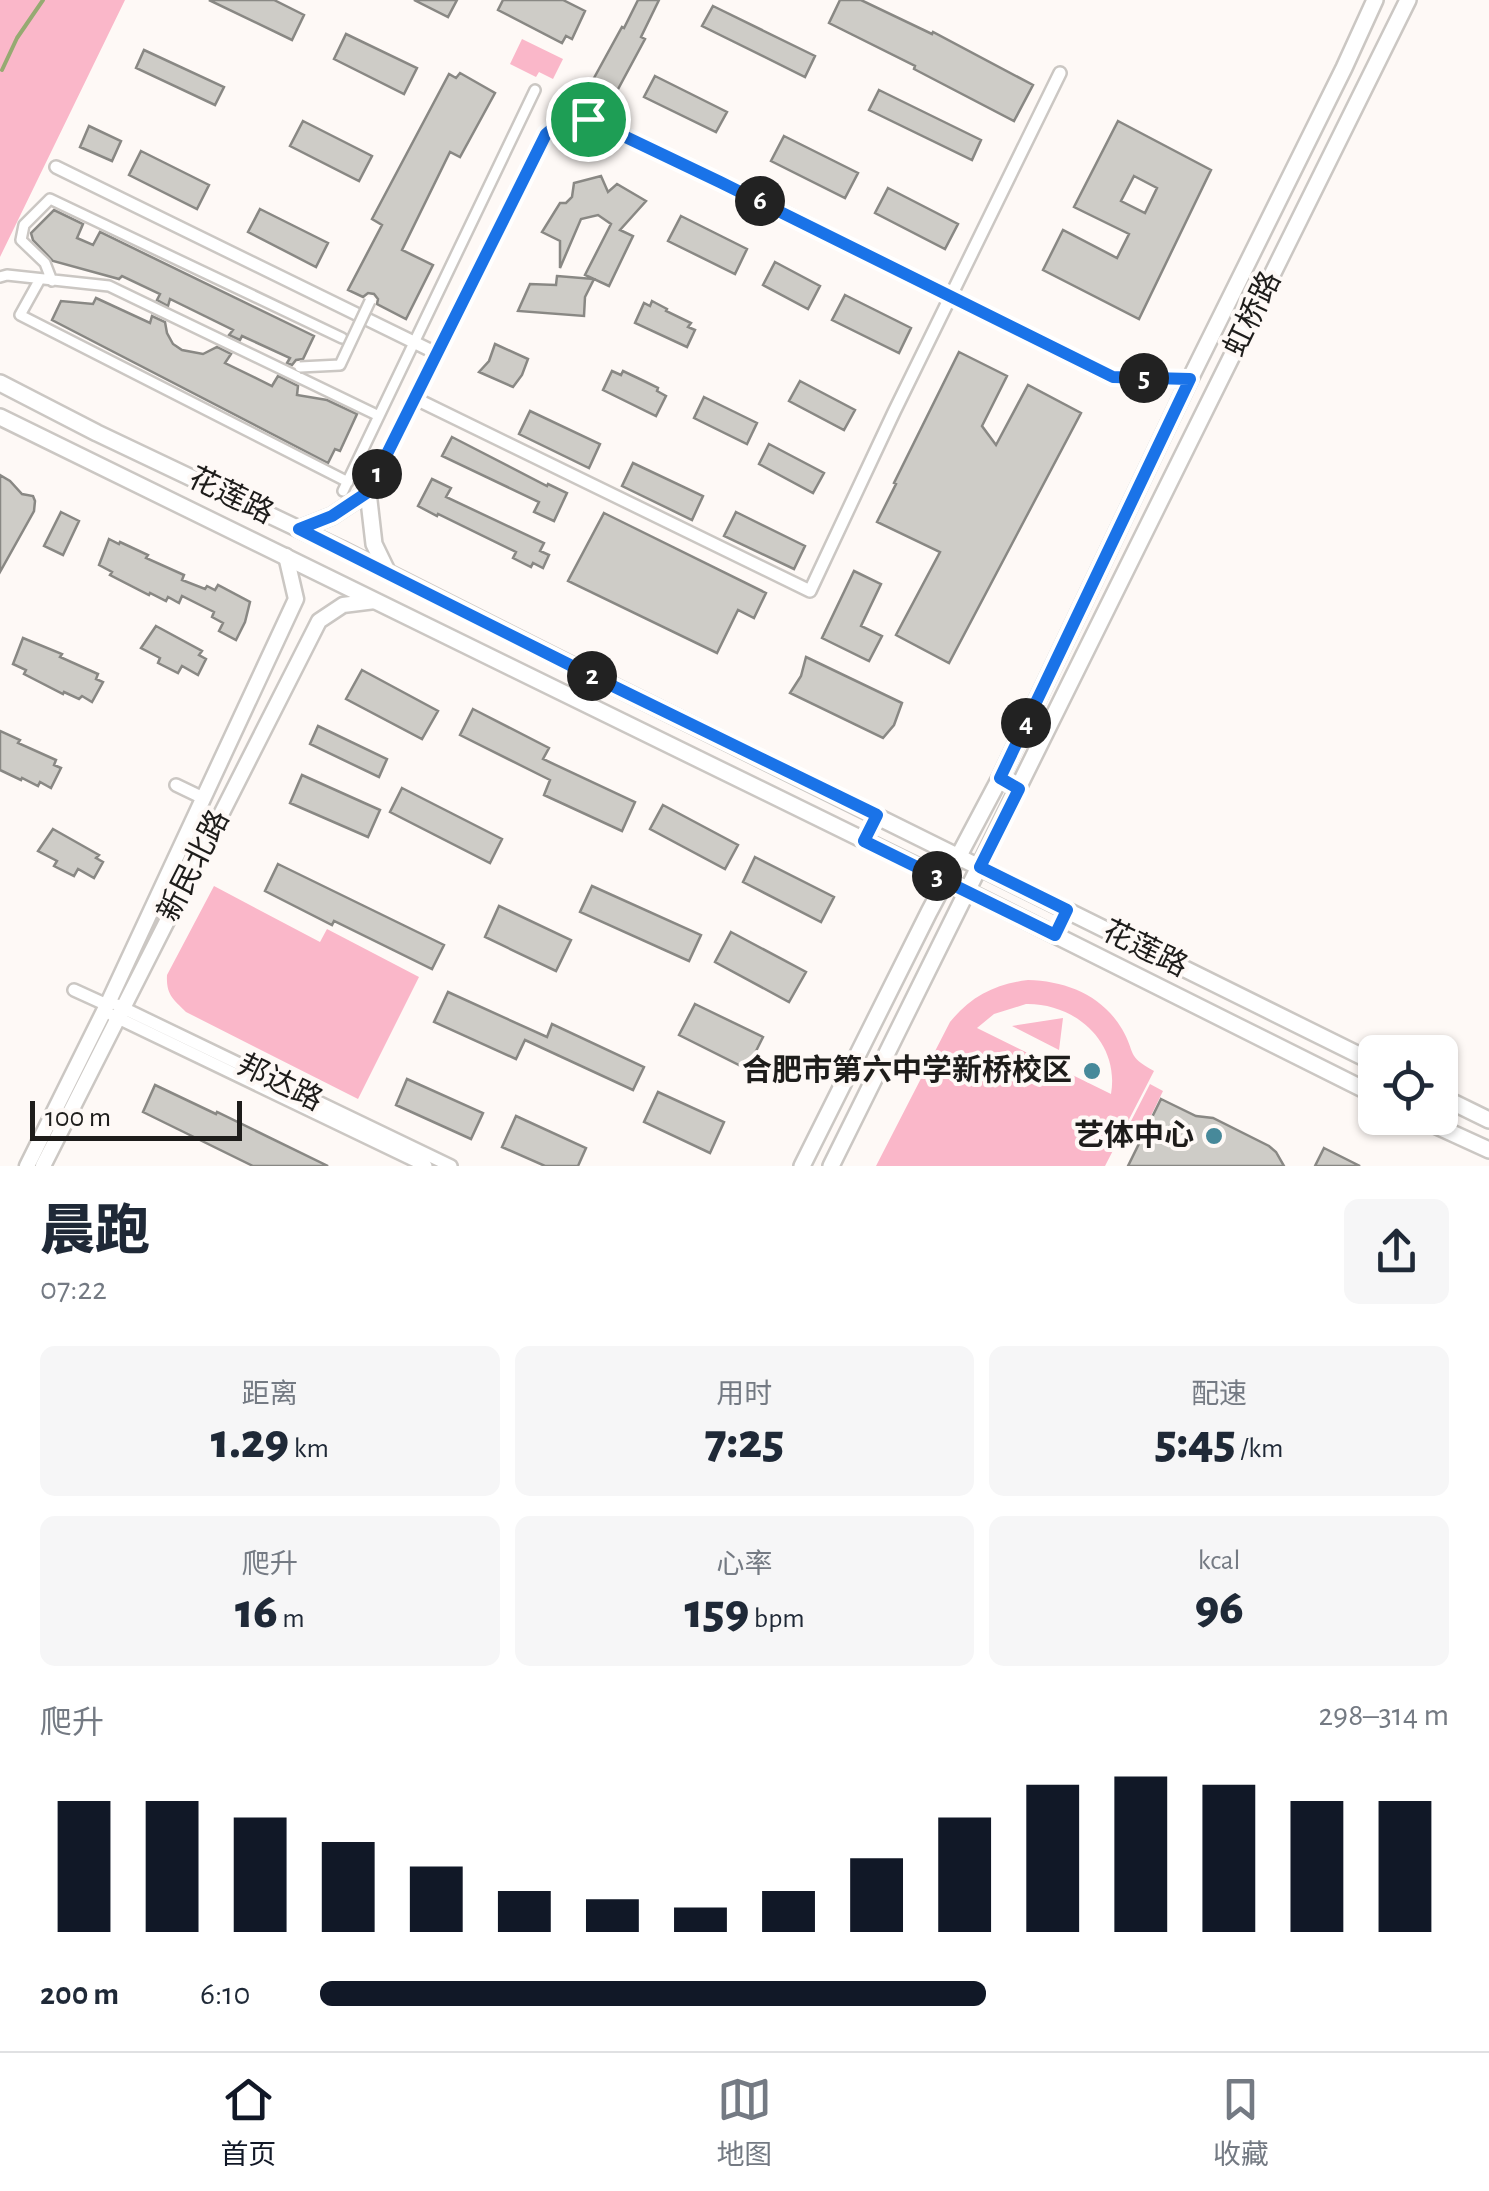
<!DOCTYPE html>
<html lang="zh">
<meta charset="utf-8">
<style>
body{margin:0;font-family:"Alegreya Sans","Noto Sans SC",sans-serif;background:#f6f6f7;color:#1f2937;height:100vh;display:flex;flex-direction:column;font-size:38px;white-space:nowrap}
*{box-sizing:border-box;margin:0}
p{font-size:32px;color:#747a83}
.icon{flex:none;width:55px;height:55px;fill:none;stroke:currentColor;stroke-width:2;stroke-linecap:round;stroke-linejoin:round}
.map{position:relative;height:1166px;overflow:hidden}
.sheet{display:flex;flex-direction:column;background:#fff;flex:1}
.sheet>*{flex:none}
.buttons{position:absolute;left:1358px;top:1035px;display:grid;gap:20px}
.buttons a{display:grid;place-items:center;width:100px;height:100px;border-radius:15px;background:#fff;box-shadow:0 2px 8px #0004;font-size:50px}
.scale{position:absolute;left:30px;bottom:25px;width:212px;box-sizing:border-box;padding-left:10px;border:5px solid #1e1d1b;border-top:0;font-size:28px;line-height:35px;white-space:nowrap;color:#1e1d1b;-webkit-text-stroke:8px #fef9f6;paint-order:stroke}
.pin{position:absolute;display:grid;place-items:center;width:85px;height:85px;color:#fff;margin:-42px;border:5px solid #fff;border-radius:50%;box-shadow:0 2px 10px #0007}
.km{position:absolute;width:50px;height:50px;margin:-25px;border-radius:50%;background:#222;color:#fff;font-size:28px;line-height:50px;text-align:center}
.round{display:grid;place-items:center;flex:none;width:105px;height:105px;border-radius:15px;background:#f6f6f7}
.overview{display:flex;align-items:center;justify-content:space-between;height:170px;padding:0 40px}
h1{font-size:55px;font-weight:800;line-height:75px}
.metrics{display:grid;grid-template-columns:repeat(3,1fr);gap:15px;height:170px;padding:10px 40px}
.metrics div{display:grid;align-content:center;border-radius:15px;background:#f6f6f7;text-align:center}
.metrics b{font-size:50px;font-weight:800}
.metrics small{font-size:28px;font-weight:400}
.metrics p{font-size:28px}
.chart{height:280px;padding:20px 40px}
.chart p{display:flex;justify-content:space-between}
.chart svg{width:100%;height:180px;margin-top:10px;stroke:#111827;stroke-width:6}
ul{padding:0 40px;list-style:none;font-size:32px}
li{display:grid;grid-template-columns:160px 120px 1fr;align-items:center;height:75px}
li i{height:25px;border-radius:12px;background:#111827}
.tabs{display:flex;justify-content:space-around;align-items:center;height:140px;border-top:2px solid #e0e1e3;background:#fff;font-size:28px;color:#747a83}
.tabs a{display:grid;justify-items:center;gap:5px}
.tabs .selected{color:#111827}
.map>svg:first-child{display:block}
</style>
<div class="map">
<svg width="1489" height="1166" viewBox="0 0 1489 1166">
<rect width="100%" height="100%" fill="#fef9f6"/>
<path fill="#fab7c9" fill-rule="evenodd" d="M 0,0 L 125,0 L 0,257 Z
M 522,39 L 563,59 L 553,79 L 539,72 L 536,77 L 510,64 Z
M 214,886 L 320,942 L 327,929 L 419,977 L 358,1099 L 186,1012 C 173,999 166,995 167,975 Z
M 1028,980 C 1066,981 1102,995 1122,1029 C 1136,1053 1126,1056 1154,1071 L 1105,1166 L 876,1166 L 950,1022 C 971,996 996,984 1028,980 ZM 1026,1004 C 1075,1003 1120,1042 1111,1094 L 977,1028 L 994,1014 Z
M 1063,1018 L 1059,1050 L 1012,1026 Z
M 1150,1084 L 1163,1091 L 1143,1132 L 1129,1125 Z"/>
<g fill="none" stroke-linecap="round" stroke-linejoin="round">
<path stroke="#96aa72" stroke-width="4" d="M 2,70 L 17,38 L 43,0"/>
</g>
<path fill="#ceccc7" stroke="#898884" stroke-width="2.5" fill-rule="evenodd" d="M 209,0 L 274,0 L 304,15 L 292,40 Z
M 414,0 L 457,0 L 448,17 Z
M 503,0 L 563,0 L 585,11 L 572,39 L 566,36 L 562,43 L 498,10 Z
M 638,0 L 659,0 L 641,37 L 645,39 L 617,91 L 594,78 L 622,27 L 624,28 Z
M 840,0 L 861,0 L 932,34 L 933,32 L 1033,85 L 1014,121 L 914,69 L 915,66 L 829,23 Z
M 713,6 L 815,56 L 805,77 L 702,26 Z
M 346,34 L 417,68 L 404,94 L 334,59 Z
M 144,50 L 224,87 L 215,105 L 136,68 Z
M 460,73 L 495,93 L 460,157 L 450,152 L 402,250 L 433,265 L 406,319 L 377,304 L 378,299 L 374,294 L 368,293 L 363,297 L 348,290 L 382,225 L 372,219 L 449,74 L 456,78 Z
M 655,76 L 727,112 L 716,132 L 644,97 Z
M 879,90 L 981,140 L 972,160 L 869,110 Z
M 303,121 L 372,156 L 359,181 L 290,146 Z
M 1118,121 L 1211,170 L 1139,319 L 1043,270 L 1063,230 L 1117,258 L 1129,234 L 1074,207 ZM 1134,176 L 1157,188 L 1145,213 L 1121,201 Z
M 89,126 L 121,141 L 112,161 L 80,147 Z
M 784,136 L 858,173 L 845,198 L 771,161 Z
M 141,151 L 209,185 L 197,209 L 129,175 Z
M 601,176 L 608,192 L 617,184 L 646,201 L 620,230 L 633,236 L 609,286 L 585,275 L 611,224 L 598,215 L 581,219 L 560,268 L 560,241 L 542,232 L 560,203 L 566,203 L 572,197 L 574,183 Z
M 888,188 L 958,224 L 945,249 L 875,213 Z
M 260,209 L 328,243 L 316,267 L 248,232 Z
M 54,210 L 83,224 L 77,238 L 93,245 L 100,232 L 314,336 L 303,359 L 296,360 L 292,365 L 287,363 L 290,358 L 242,336 L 240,340 L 229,335 L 233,330 L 170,299 L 168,306 L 157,300 L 160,294 L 122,276 L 119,279 L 53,261 L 33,240 L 31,233 Z
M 681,216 L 747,249 L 735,274 L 668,241 Z
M 775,262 L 820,286 L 808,309 L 763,285 Z
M 557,276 L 594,279 L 585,297 L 584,316 L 518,311 L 530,284 L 556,285 Z
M 845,295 L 911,328 L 899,353 L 832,320 Z
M 96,298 L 150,323 L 152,316 L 165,322 L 167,333 L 173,344 L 182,350 L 203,354 L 217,347 L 231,354 L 225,363 L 272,386 L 278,376 L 298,386 L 297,395 L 327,400 L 357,414 L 340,451 L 335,449 L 328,463 L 52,320 L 61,301 L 93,304 Z
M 652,301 L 667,309 L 666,311 L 691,323 L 688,327 L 695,330 L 687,347 L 635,323 L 644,303 L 650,306 Z
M 495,344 L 528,359 L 522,375 L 513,387 L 479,372 L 489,361 Z
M 959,352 L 1007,376 L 982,426 L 996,445 L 1028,385 L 1081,413 L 949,663 L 896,635 L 940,552 L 877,522 L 896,484 L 894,483 Z
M 612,371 L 621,375 L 623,371 L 644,381 L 658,388 L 657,391 L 666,396 L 656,416 L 603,390 Z
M 800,381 L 855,410 L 844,430 L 789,401 Z
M 704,397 L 757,423 L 747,444 L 694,418 Z
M 530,411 L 600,444 L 589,468 L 519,434 Z
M 452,437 L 547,486 L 548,484 L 567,493 L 554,521 L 534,512 L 539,502 L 442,456 Z
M 769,444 L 824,473 L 813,493 L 759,464 Z
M 633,463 L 703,496 L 692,520 L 622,486 Z
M 0,475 L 10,481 L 22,494 L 33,496 L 35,501 L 34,511 L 0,572 Z
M 432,479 L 451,488 L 446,497 L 544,543 L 540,551 L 549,555 L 543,568 L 533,563 L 531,567 L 513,558 L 516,552 L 438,514 L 437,516 L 418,506 Z
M 61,512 L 79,521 L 63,555 L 44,546 Z
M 736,512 L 805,546 L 794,569 L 724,536 Z
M 604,513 L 766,593 L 754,618 L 738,610 L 717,653 L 568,581 Z
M 109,539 L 119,544 L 120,542 L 148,555 L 146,558 L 184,575 L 182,580 L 205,589 L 207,586 L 215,590 L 218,585 L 250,602 L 245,622 L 236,640 L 219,631 L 223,623 L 212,617 L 214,612 L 182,596 L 179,603 L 168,597 L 166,601 L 150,593 L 149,595 L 110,575 L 112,572 L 99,565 Z
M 854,571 L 881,584 L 861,626 L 882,636 L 869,661 L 822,638 Z
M 156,626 L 202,651 L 199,655 L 206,659 L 198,675 L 182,666 L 178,673 L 158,663 L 160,658 L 141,648 Z
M 23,638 L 62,654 L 60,657 L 98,674 L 96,679 L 103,682 L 92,702 L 82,696 L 79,699 L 64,692 L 63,694 L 24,674 L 26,670 L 13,664 Z
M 806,657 L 902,703 L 894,725 L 883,738 L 790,693 L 801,676 Z
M 362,670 L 438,711 L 422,739 L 346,699 Z
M 473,709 L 549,748 L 543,759 L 635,802 L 622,831 L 544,795 L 550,780 L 460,735 Z
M 318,726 L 387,759 L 379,777 L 310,744 Z
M 0,731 L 20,740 L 18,743 L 56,760 L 54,765 L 61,768 L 51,788 L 40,782 L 38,786 L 22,778 L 21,780 L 0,770 Z
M 302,775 L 380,810 L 368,837 L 290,803 Z
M 402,788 L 502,839 L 490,863 L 390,812 Z
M 663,805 L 738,845 L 725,869 L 650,829 Z
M 53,829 L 99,855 L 96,858 L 103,862 L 94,878 L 78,869 L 74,876 L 54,866 L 57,861 L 38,851 Z
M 755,857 L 834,897 L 821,922 L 743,882 Z
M 278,864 L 444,945 L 432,969 L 334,921 L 332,925 L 265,891 Z
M 592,886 L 701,935 L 689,961 L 580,912 Z
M 499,906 L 571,940 L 556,971 L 485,937 Z
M 731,932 L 806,972 L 789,1002 L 715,962 Z
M 448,992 L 547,1037 L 552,1024 L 644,1067 L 633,1090 L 525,1040 L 516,1059 L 434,1022 Z
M 695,1004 L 763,1037 L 747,1069 L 679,1035 Z
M 407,1079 L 483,1113 L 471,1139 L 396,1105 Z
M 155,1085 L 216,1114 L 217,1112 L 328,1166 L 253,1166 L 143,1112 Z
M 658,1092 L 724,1122 L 710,1153 L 644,1122 Z
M 1161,1099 L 1196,1116 L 1213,1118 L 1269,1146 L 1276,1152 L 1284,1166 L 1128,1166 Z
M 516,1116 L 586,1148 L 578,1166 L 545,1166 L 502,1147 Z
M 1324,1148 L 1360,1166 L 1315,1166 Z"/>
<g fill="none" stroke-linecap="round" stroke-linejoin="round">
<g stroke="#cbc7c3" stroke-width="14">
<path id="pedestrian" d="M 0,277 L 7,275 L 109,286 L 379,416
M 40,279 L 20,315 L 348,482
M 52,281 L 45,263 L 21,240 L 24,225 L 50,199 L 342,338
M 343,491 L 535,90"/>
</g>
<g stroke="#cbc7c3" stroke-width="16">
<path id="minor" d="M 56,167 L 438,354
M 416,399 L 810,591 L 894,412 L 1060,73
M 368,492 L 546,134 C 556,122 573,118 588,119 L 782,211 L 1113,377 L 1190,379
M 176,785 L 203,798
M 74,990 L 107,1005
M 117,1005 L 451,1166
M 112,1015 L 426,1166"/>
</g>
<g stroke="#cbc7c3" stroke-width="19">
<path id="tertiary" d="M 27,1166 L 109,1001 L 296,599 L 286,556
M 43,1166 L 319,621 L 343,605 L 375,601"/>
</g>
<g stroke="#cbc7c3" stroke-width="20">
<path id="secondary" d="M 0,383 L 97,433 L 341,549 L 577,668 L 1375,1063
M 0,417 L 931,873 L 1375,1095
M 299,529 L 332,516 L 368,492 L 374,544 L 388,573
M 1440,1096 L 1489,1120
M 1419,1118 L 1489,1150
M 802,1166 L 929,912 L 1000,778 L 1190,379 L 1344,68 L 1375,0
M 831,1166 L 1408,0"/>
</g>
<use href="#pedestrian" stroke="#fff" stroke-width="9"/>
<use href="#minor" stroke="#fff" stroke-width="11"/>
<use href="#tertiary" stroke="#fff" stroke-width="14"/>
<use href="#secondary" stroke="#fff" stroke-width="15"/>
<g stroke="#cbc7c3" stroke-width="14" stroke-linecap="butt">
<path id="pedestrian-bridge" d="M 300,367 L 340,365 L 370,301"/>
</g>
<use href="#pedestrian-bridge" stroke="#fff" stroke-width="9"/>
</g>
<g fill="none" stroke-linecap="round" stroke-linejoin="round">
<g stroke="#fff" stroke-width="20">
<path id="route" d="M 582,118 L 588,119 L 720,182 L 1113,377 L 1190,379 L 1000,778 L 1019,789 L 980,867 L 1067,910 L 1055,935 L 864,841 L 877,815 L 576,668 L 299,529 L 332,516 L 368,492 L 546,134 L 558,124 Z"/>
</g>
<use href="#route" stroke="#1a73e8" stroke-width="12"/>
</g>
<g fill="#47899a" stroke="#fef9f6" stroke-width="4">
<circle cx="1092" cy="1071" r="10"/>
<circle cx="1214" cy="1136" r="10"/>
</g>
<g text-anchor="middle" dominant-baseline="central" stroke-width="8" stroke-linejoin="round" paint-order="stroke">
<g font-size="30" fill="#1e1d1b" stroke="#fef9f6">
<text transform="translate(1253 314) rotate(-64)">虹桥路</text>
<text transform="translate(231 496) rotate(26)">花莲路</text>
<text transform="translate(194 866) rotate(-63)">新民北路</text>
<text transform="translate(1145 949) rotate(26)">花莲路</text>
<text transform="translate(280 1083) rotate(26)">邦达路</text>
</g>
<g font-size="30" font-weight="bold" fill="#1e1d1b" stroke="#fef9f6" text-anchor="end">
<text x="1072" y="1071">合肥市第六中学新桥校区</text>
<text x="1194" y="1136">艺体中心</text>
</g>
</g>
</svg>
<div class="buttons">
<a><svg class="icon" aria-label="locate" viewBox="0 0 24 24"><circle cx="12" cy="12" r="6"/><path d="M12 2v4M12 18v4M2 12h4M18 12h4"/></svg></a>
</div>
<div class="scale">100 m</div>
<div class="pin" style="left:588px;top:119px;background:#1e9e55"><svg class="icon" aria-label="arrive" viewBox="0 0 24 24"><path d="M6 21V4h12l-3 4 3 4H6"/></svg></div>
<b class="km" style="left:377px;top:474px">1</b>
<b class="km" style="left:592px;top:676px">2</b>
<b class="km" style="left:937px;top:876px">3</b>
<b class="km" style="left:1026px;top:723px">4</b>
<b class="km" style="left:1144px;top:378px">5</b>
<b class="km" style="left:760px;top:201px">6</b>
</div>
<section class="sheet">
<div class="overview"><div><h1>晨跑</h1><p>07:22</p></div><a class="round"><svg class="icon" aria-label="share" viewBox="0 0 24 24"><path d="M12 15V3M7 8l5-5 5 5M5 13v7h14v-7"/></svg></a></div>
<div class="metrics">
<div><p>距离</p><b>1.29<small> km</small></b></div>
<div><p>用时</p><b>7:25</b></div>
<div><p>配速</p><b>5:45<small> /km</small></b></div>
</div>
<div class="metrics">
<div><p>爬升</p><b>16<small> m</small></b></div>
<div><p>心率</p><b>159<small> bpm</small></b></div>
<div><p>kcal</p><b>96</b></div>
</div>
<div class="chart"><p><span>爬升</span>298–314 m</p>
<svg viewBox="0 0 160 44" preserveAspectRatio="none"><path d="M5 44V12M15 44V12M25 44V16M35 44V22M45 44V28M55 44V34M65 44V36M75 44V38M85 44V34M95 44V26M105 44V16M115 44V8M125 44V6M135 44V8M145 44V12M155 44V12"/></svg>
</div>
<ul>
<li><b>200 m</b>6:10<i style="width:59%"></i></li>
</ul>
</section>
<nav class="tabs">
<a class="selected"><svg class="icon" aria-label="home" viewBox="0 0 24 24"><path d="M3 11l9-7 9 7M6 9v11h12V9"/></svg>首页</a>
<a><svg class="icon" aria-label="map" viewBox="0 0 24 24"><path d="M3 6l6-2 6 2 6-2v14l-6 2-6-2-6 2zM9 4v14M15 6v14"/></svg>地图</a>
<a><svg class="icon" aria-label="saved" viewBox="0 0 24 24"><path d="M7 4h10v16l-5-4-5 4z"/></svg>收藏</a>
</nav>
